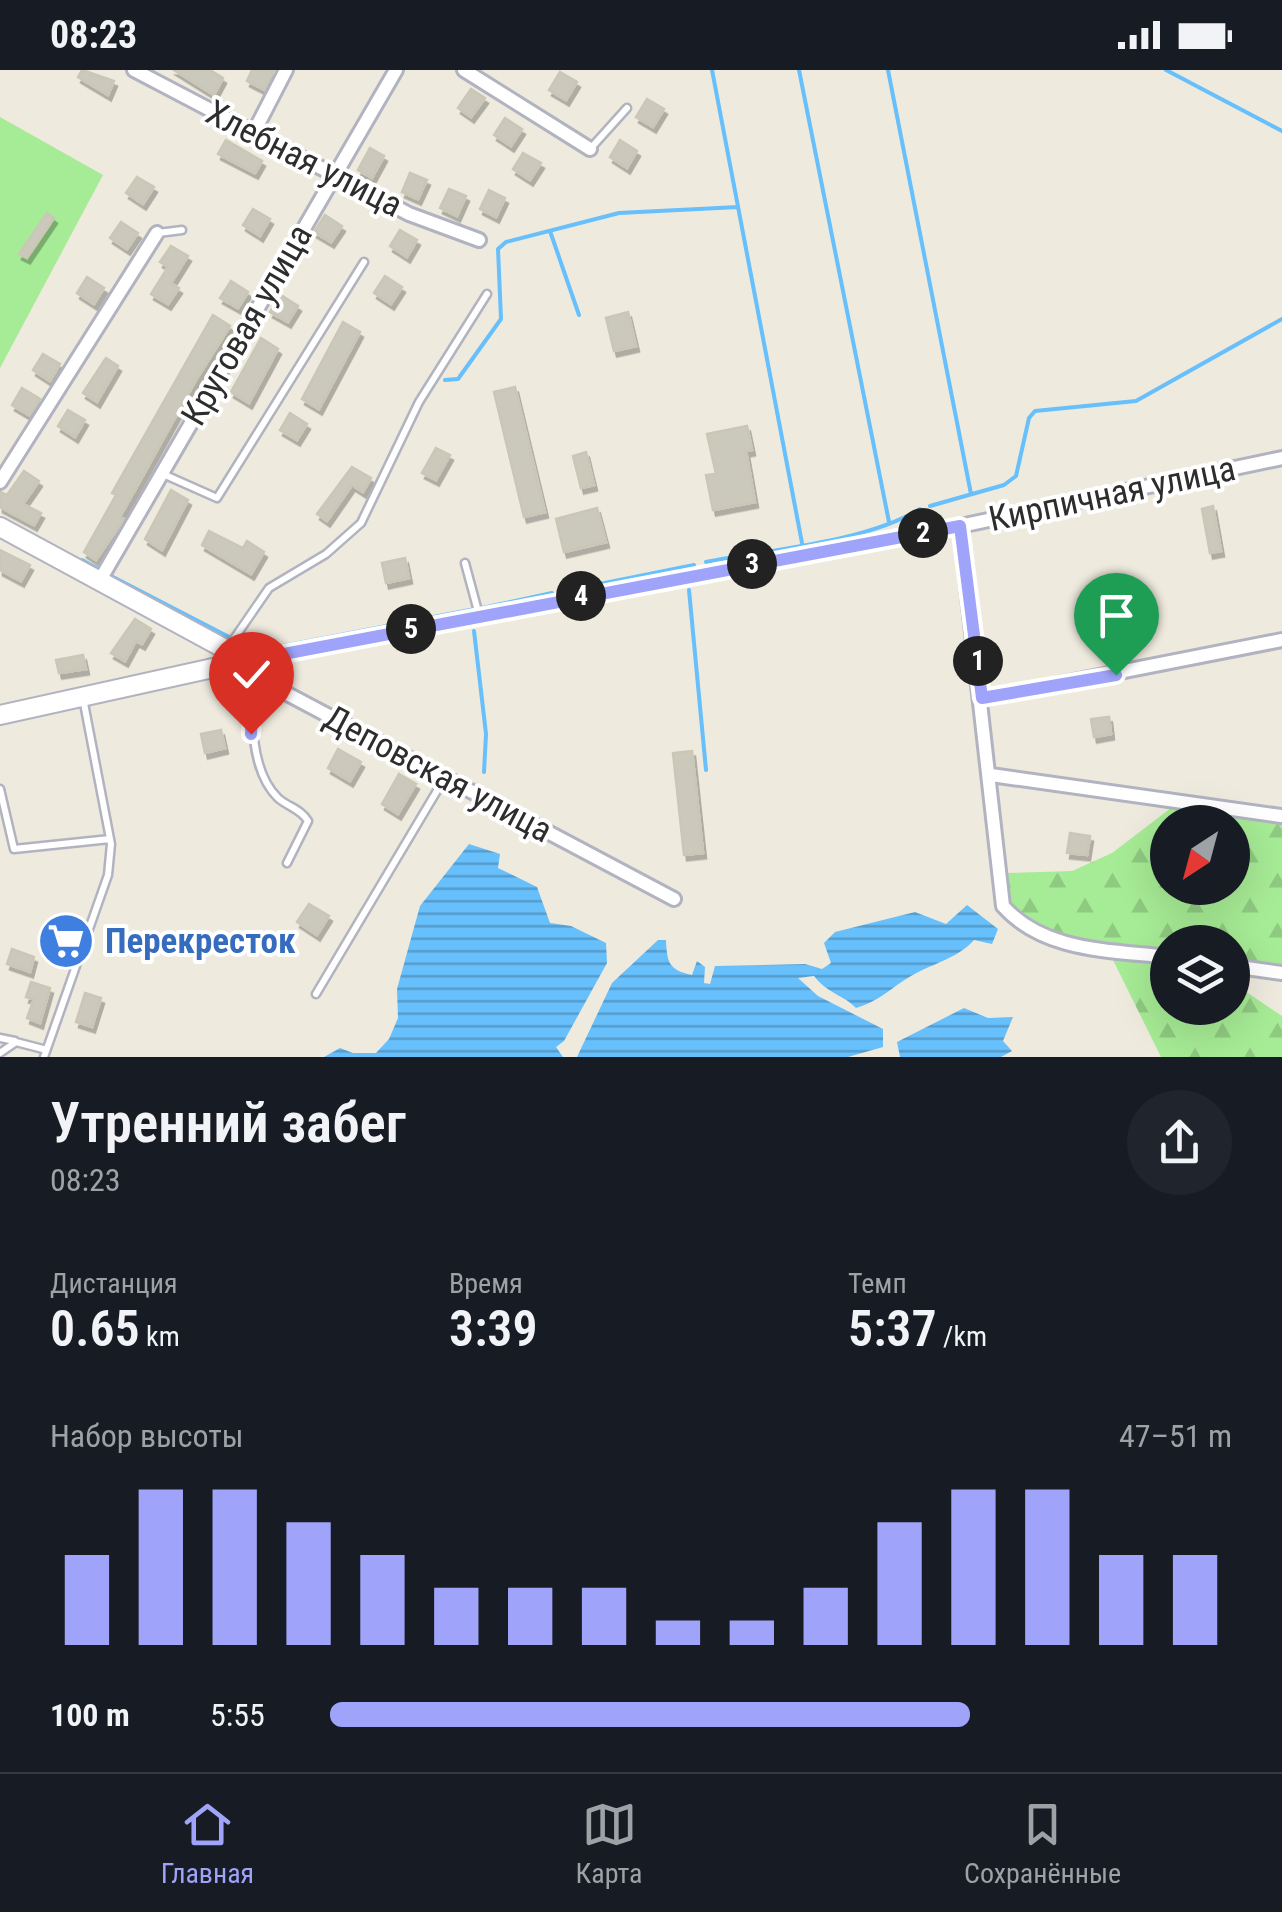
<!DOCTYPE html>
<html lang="ru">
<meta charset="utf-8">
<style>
body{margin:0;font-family:"Roboto Condensed",sans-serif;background:#20242c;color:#f1f3f6;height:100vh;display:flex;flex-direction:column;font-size:38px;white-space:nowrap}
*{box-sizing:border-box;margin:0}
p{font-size:32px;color:#9ea1a6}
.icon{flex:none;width:55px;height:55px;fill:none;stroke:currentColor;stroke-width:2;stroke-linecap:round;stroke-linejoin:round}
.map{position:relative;height:987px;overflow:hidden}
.details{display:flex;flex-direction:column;background:#171b24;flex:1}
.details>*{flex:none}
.needle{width:65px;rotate:216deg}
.buttons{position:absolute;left:1150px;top:735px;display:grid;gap:20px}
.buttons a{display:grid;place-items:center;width:100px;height:100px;border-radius:50%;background:#171b24;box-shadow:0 10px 40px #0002;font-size:50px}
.pin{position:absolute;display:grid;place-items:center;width:85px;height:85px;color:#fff;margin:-102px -42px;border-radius:50% 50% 50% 0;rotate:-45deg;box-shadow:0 0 10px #0007}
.pin .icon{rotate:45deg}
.km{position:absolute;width:50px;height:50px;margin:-25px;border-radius:50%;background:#222;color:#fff;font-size:28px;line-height:50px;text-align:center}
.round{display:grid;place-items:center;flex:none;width:105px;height:105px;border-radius:52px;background:#20242c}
.summary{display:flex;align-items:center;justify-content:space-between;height:170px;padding:0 50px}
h1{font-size:55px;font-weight:600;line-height:75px}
.figures{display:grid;grid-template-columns:repeat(3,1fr);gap:15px;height:170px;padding:10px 50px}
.figures div{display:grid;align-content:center}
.figures b{font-size:50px;font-weight:600}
.figures small{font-size:28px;font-weight:400}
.figures p{font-size:28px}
.chart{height:280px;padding:20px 50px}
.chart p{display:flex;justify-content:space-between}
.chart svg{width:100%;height:180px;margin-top:10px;stroke:#9fa4fa;stroke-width:6}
ul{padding:0 50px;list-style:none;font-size:32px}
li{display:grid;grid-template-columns:160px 120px 1fr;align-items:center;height:75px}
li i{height:25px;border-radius:12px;background:#9fa4fa}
.status{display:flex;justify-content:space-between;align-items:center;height:70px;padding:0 50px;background:#171b24;direction:ltr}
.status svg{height:28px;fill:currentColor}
.menu{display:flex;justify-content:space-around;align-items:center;height:140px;border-top:2px solid #363941;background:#171b24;font-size:28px;color:#9ea1a6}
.menu a{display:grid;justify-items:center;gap:5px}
.menu .active{color:#9fa4fa}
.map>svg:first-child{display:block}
</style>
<div class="status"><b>08:23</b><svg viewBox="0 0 49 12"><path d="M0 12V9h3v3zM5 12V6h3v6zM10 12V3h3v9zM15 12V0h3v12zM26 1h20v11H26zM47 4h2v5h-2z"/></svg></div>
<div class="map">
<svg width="1282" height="987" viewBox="0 0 1282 987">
<defs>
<pattern id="forest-firs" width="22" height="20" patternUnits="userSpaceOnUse" patternTransform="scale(2.5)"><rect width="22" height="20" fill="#a6eb95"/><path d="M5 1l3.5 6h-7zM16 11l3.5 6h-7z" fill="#8fca81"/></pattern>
<pattern id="water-rules" width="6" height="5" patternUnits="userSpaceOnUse" patternTransform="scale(2.5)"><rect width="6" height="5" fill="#67bffb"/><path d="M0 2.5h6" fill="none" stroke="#559ccc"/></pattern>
<filter id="shadow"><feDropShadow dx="3" dy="5.5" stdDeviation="0" flood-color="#0004"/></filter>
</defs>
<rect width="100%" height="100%" fill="#efeade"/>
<path fill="#a6eb95" d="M 0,47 L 103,105 L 0,298 Z"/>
<path fill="url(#forest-firs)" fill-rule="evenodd" d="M 1171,738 L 1282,753 L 1282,895 L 1233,888 L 1232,872 L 1168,872 L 1167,879 C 1132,874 1038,871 1016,841 C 1008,831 1009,815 1008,803 L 1072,801 L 1112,783 ZM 1168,752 L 1232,752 L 1232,818 L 1168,818 Z
M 1111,886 L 1167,893 L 1168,938 L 1232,938 L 1233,913 L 1282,946 L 1282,987 L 1161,987 Z"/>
<path fill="url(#water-rules)" d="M 469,774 L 500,784 L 498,798 L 537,817 L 550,853 L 571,856 L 606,873 L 607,893 L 564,971 L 556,977 L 563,987 L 324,987 L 340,978 L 353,983 L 376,983 L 389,969 L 398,948 L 397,919 L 420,836 Z
M 967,835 L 998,859 L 992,874 L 974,870 C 957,889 933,893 911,906 C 892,917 878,932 856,938 C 844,925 828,924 814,906 L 798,908 L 818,926 L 883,959 L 883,977 L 848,987 L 577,987 L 612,913 L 658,870 L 666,870 C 667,893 669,900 692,905 L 697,891 L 705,897 L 704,913 L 710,914 L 715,896 L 805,894 L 822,899 L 831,893 L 824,873 L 835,862 L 915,842 L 946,854 Z
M 964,938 L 988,948 L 1013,947 L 1003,971 L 1012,981 L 1001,987 L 900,987 L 897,972 Z"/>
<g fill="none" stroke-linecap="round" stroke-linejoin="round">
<path stroke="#67bffb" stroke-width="4" d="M 712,0 L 802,473
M 799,0 L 889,452
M 888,0 L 971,424
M 1166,0 L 1282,61
M 550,161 L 579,245
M 445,310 L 458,309 L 501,249 L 498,179 L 506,172 L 619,143 L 738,137
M 930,436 L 1004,415 L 1016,406 L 1029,348 L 1035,341 L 1136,331 L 1282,249
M 82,490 L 98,499
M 706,492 C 769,480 866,472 920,439
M 113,507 L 229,567
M 689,520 L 706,700
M 565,521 L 694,495
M 482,538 L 552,523
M 474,561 L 486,664 L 484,702
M 257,581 L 475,539"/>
</g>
<path fill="#cbc8bc" stroke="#cbc7b7" stroke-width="2.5" filter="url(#shadow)" d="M 82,0 L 114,11 L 108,25 L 78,7 Z
M 174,0 L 210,0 L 223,8 L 214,25 Z
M 252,0 L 274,0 L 265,20 L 247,11 Z
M 560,2 L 577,12 L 566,30 L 549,20 Z
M 471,19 L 485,28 L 471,47 L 458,38 Z
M 647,29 L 664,39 L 653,57 L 636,47 Z
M 505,48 L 522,59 L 511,76 L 494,65 Z
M 226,70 L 262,91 L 255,103 L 218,84 Z
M 620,70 L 637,81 L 627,98 L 610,87 Z
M 370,78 L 384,86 L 372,108 L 358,100 Z
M 523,83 L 541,93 L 530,110 L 513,99 Z
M 410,103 L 427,110 L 418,129 L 402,122 Z
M 137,107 L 154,117 L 143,134 L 126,123 Z
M 449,119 L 466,126 L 457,146 L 440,138 Z
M 489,120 L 505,128 L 496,147 L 480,139 Z
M 253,139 L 270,149 L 260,166 L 243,155 Z
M 47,143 L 54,148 L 27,188 L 19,184 Z
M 325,145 L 342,156 L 331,172 L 314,162 Z
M 121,152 L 138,163 L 127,179 L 110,168 Z
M 400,160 L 417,170 L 407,187 L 390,176 Z
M 171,176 L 188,186 L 171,213 L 179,218 L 168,234 L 151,224 L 168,197 L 160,192 Z
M 385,206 L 402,217 L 391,234 L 374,223 Z
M 87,207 L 104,218 L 94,234 L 77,223 Z
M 231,211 L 248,222 L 238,238 L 220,228 Z
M 281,225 L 298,236 L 288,252 L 270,242 Z
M 628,242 L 636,276 L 614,281 L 606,248 Z
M 213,245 L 230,256 L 196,310 L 120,447 L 124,449 L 96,490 L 84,482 L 116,425 L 112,423 Z
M 343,252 L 360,262 L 319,339 L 302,329 Z
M 261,268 L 278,279 L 249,333 L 231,322 Z
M 43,284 L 60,294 L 50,311 L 33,300 Z
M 106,288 L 118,296 L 97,332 L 83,323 Z
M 515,317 L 545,442 L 524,447 L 494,322 Z
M 22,318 L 40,329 L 29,345 L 12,335 Z
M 68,340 L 85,350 L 75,367 L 58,356 Z
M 290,343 L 307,354 L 297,370 L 280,360 Z
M 747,356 L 752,380 L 746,381 L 755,432 L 713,440 L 706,405 L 716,404 L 707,364 Z
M 436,378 L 450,385 L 436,410 L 422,403 Z
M 586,382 L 594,415 L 581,418 L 573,386 Z
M 352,397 L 371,408 L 363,422 L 352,415 L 327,451 L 317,444 Z
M 24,401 L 39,411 L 23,434 L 41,443 L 34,455 L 0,437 L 0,422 L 7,425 Z
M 171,420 L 188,430 L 162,480 L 145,469 Z
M 1213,436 L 1221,481 L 1210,483 L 1202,439 Z
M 597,438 L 606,472 L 564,482 L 556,449 Z
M 209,461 L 243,478 L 247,471 L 264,482 L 251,504 L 202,475 Z
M 0,480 L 30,495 L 21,511 L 0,500 Z
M 405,488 L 409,508 L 386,513 L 382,493 Z
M 135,549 L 151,559 L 142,574 L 136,571 L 125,591 L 111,583 Z
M 83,585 L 86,599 L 59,603 L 56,590 Z
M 1109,647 L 1111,664 L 1094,667 L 1091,649 Z
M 221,660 L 225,678 L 205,683 L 201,664 Z
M 338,679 L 361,692 L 350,711 L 328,698 Z
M 692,681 L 703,783 L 684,785 L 673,683 Z
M 399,704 L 416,714 L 398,744 L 382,734 Z
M 1070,763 L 1090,766 L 1087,785 L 1067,783 Z
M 309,834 L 329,846 L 317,865 L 297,852 Z
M 12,879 L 34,887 L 30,902 L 7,894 Z
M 31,912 L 50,918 L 40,953 L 27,948 L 34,929 L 26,927 Z
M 85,923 L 101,928 L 92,957 L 76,952 Z"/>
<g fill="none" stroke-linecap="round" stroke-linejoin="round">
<g stroke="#b2b3c1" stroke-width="11">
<path id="lane" d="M 591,78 L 627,38
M 158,163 L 182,160
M 163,404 L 217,428 L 364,192
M 465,493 L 479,545
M 227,579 L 269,518 L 326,484 L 361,453 L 419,332 L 487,224
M 254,607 C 251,642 249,700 278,728 C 288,737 301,739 308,751 L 287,793
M 0,719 L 14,779 L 110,769
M 316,924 L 444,709
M 0,968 L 15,971
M 0,983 L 16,972 L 43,979
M 44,987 L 108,805 L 111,774 L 83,628"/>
</g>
<g stroke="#b2b3c1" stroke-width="18">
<path id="street" d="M 134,0 L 409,144 L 479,170
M 464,0 L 590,79
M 253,64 L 286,0
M 0,412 L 157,163
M 960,456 L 1003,836 C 1044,882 1110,880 1168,887
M 100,510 L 396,0
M 231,594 L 960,456 L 1282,388
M 231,594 L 674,829
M 982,629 L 1282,570
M 991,705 L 1281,746
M 1232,896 L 1282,903"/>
</g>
<g stroke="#b2b3c1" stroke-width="22">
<path id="secondary" d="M 0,457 L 227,580 L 231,594 L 0,645"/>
</g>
<use href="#lane" stroke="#fff" stroke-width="6"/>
<use href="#street" stroke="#fff" stroke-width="12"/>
<use href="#secondary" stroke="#fff" stroke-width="18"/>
</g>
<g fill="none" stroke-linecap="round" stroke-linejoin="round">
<g stroke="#fff" stroke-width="20">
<path id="route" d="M 251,664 L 254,606 L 231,594 L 960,456 L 982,628 L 1116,605"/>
</g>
<use href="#route" stroke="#9fa4fa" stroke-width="12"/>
</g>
<defs>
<g id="supermarket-disc" transform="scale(2.875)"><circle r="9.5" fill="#3f7fe0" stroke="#fff"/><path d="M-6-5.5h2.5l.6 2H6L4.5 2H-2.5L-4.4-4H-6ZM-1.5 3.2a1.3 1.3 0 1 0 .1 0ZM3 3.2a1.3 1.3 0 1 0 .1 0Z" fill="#fff"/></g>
</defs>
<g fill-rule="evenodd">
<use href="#supermarket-disc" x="66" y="871"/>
</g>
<g text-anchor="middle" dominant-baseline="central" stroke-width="8" stroke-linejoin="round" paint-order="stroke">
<g font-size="35" fill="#2d2d2d" stroke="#fff">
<text transform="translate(304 89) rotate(27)">Хлебная улица</text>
<text transform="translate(247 255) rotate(-60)">Круговая улица</text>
<text transform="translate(1112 424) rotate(-12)">Кирпичная улица</text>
<text transform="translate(438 704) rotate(28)">Деповская улица</text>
</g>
<g font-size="35" font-weight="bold" fill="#366cbe" stroke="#fff" text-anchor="start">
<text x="105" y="871">Перекресток</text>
</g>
</g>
</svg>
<div class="buttons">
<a><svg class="needle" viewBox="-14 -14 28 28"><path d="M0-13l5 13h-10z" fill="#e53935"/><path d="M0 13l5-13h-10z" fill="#9ea1a6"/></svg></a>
<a><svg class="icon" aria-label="layers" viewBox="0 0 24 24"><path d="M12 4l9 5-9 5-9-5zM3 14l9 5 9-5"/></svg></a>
</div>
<div class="pin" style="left:1116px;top:605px;background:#1e9e55"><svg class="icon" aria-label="arrive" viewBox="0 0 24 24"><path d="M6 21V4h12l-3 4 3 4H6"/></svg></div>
<div class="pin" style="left:251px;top:664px;background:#d93025"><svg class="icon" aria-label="check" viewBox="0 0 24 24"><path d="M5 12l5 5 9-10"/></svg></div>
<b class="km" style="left:978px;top:591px">1</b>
<b class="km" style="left:923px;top:463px">2</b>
<b class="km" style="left:752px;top:494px">3</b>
<b class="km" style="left:581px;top:526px">4</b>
<b class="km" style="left:411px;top:559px">5</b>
</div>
<section class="details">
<div class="summary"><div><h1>Утренний забег</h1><p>08:23</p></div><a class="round"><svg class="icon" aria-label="share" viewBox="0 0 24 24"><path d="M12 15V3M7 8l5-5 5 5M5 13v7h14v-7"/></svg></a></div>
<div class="figures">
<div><p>Дистанция</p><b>0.65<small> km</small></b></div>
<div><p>Время</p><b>3:39</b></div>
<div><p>Темп</p><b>5:37<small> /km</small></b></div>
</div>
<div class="chart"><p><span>Набор высоты</span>47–51 m</p>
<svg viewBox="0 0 160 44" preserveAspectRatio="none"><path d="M5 44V22M15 44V6M25 44V6M35 44V14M45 44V22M55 44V30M65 44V30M75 44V30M85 44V38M95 44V38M105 44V30M115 44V14M125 44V6M135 44V6M145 44V22M155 44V22"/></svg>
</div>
<ul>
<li><b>100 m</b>5:55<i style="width:71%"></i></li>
</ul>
</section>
<nav class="menu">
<a class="active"><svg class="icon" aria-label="home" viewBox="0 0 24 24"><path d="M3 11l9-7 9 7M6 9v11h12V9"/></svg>Главная</a>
<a><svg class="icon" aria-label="map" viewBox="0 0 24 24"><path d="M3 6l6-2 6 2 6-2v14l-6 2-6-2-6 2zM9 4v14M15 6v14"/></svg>Карта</a>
<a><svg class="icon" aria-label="saved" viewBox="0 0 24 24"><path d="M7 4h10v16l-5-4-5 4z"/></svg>Сохранённые</a>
</nav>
